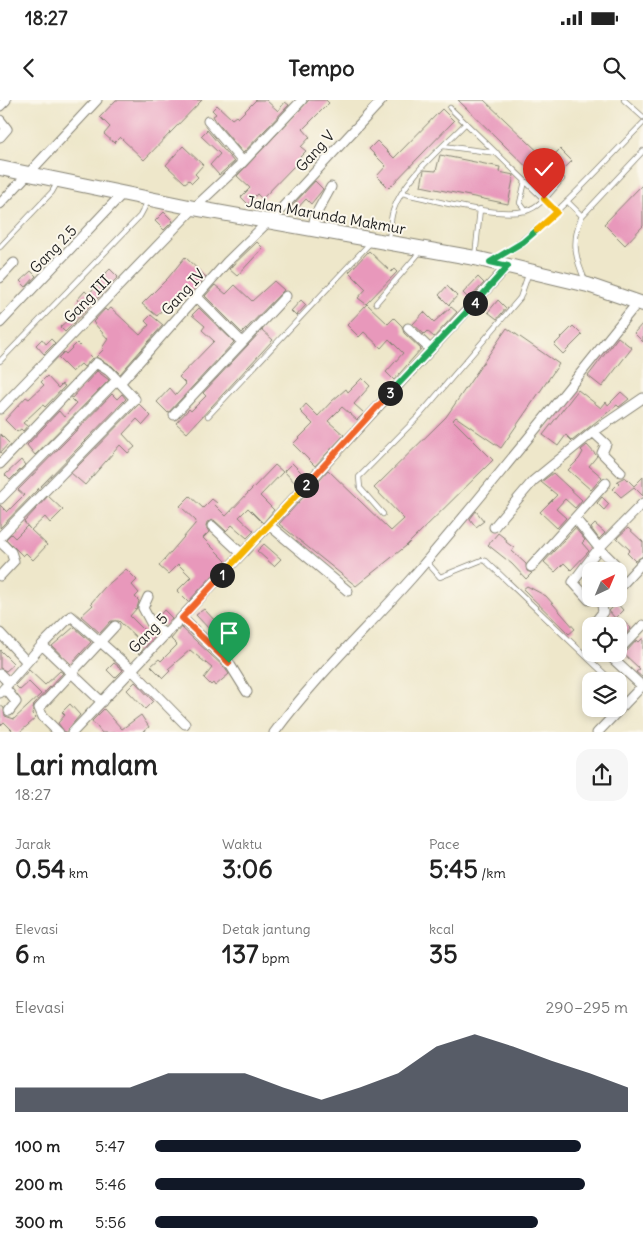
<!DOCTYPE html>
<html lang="id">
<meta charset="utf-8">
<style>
body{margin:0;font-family:Delius,sans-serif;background:#f6f6f6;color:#222;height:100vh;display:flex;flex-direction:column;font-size:19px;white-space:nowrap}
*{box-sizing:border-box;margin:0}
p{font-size:16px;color:#767676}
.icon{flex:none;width:28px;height:28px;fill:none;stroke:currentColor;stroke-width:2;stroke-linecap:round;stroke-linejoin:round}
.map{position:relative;height:632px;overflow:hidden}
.sheet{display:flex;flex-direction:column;background:#fff;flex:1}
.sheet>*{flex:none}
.needle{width:32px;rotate:44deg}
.tools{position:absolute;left:582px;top:462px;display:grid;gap:10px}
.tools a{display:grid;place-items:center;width:45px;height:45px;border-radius:10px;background:#fff;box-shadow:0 2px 8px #0003;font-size:25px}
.pin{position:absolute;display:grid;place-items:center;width:42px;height:42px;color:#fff;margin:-51px -21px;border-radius:50% 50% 50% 0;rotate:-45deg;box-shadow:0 0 5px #0007}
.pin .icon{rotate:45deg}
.km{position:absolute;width:25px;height:25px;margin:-12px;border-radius:50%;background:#222;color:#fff;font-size:14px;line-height:25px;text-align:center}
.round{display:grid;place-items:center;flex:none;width:52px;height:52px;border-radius:15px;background:#f6f6f6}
.overview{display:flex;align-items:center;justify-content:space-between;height:85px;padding:0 15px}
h1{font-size:28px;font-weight:800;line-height:38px}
.metrics{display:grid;grid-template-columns:repeat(3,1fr);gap:8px;height:85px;padding:5px 15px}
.metrics div{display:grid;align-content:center}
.metrics b{font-size:25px;font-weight:800}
.metrics small{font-size:14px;font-weight:400}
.metrics p{font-size:14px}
.chart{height:140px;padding:10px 15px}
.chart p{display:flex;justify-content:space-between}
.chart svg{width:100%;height:90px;margin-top:5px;fill:#111827;opacity:.7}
ul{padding:0 15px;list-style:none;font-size:16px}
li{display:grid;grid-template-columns:80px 60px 1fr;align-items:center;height:38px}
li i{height:12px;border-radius:6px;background:#111827}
.status{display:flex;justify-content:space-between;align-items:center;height:35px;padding:0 25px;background:#fff;direction:ltr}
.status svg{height:14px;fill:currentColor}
header{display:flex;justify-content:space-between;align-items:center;height:65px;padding:0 15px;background:#fff;font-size:22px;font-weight:800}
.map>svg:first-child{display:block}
</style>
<div class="status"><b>18:27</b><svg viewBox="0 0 49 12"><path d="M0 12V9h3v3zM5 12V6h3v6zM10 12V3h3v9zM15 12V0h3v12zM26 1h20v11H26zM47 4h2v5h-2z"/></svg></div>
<header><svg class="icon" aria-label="back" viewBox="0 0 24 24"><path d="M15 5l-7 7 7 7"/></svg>Tempo<svg class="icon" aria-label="search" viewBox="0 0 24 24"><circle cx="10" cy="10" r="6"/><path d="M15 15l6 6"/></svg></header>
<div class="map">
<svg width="643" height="633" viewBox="0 0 643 633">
<rect width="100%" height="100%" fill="#fbf7ec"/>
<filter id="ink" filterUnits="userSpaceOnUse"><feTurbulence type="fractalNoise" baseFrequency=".02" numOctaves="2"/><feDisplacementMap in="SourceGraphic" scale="10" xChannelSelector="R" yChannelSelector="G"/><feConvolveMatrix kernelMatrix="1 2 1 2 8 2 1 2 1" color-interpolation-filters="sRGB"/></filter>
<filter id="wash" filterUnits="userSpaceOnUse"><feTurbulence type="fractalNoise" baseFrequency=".0096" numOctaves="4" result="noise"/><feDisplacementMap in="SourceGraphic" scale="20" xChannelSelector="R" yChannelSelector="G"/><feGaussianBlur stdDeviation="1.12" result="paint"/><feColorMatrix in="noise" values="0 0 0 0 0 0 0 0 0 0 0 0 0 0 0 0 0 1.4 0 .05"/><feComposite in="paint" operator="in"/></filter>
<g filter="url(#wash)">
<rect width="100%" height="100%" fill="#eee7ca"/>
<g id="blocks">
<path fill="#e898bb" d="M 116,0 L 202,0 L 144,60 L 120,37 L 114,43 L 104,34 L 110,27 L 100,17 Z
M 256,0 L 266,0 L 278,11 L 285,2 L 289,5 L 243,53 L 216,21 L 213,16 L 216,14 L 212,10 L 217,5 L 232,19 L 236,16 L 238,18 Z
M 309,0 L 326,0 L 329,3 L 303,29 L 310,37 L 301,47 L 306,51 L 296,61 L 298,62 L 262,99 L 257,94 L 248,104 L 241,97 L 250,88 L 237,76 Z
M 458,0 L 484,0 L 548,61 L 560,49 L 572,61 L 546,86 Z
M 442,9 L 454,21 L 389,88 L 377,76 L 386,66 L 369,49 L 377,41 L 394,58 Z
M 207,30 L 234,62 L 219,75 L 210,65 L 220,54 L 201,36 Z
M 183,46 L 203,65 L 195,74 L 198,77 L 192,83 L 189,80 L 185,83 L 166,65 Z
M 440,55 L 500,67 L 499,72 L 514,75 L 508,104 L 421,86 L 424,70 L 436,71 Z
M 315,81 L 323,89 L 320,93 L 311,104 L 306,99 L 295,111 L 291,107 Z
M 643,84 L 643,126 L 625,145 L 604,124 Z
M 164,112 L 173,121 L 164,130 L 155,121 Z
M 257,142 L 263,148 L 237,176 L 229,169 Z
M 369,151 L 391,172 L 394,169 L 397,172 L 366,204 L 358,198 L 366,189 L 349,172 Z
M 185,157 L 206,177 L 188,196 L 182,191 L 173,201 L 171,199 L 157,216 L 142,204 L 168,178 Z
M 110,169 L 118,177 L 65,232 L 60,227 L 83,206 L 77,200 L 85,191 L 88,194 L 100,183 L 98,181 Z
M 31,171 L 36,176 L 26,187 L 20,181 Z
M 478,177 L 484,183 L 469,199 L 463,193 Z
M 274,181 L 284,190 L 242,233 L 205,196 L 215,185 L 226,194 L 235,185 L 252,201 Z
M 447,186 L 457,196 L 449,205 L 439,195 Z
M 301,200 L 306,205 L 296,216 L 291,211 Z
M 498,200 L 506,208 L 497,219 L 488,212 Z
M 367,204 L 388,224 L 394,218 L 402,226 L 404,233 L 421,249 L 394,280 L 386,272 L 403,253 L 389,239 L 381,248 L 364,232 L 359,237 L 347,225 Z
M 451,207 L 457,212 L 434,237 L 427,231 L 424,234 L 413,224 L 424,212 L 434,222 Z
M 111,208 L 140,235 L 149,225 L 145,221 L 151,215 L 163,225 L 120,274 L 112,266 L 96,257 L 104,249 L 102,248 L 108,239 L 93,222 L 105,209 L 107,211 Z
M 199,208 L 234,242 L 168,313 L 157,302 L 170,288 L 176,295 L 186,284 L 179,277 L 214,241 L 202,230 L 205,226 L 192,215 Z
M 643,223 L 643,242 L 634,233 Z
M 573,226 L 582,235 L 563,254 L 554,245 Z
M 507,228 L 559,264 L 501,348 L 456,317 L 453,320 L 493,360 L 406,446 L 356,486 L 279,424 L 328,370 L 391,431 L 404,419 L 374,388 L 446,317 Z
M 262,230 L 273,240 L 187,333 L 176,323 L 189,309 L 191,311 L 206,296 L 203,293 Z
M 618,237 L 632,248 L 602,287 L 588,276 Z
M 42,239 L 46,244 L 51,239 L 55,243 L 44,254 L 36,245 Z
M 77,243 L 92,258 L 84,267 L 81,264 L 72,272 L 58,258 L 64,252 L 66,254 Z
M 97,271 L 109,280 L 35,355 L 27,345 L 59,311 L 64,317 L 76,304 L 71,299 Z
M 47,276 L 58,288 L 62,284 L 65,286 L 45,307 L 43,305 L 40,307 L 23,323 L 27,326 L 23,331 L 21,329 L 17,332 L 5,320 L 26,297 L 29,299 L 44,285 L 41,282 Z
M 362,278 L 370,286 L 354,304 L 364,313 L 357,320 L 342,307 L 328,321 L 344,335 L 315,366 L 293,344 L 313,324 L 300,311 L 306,304 L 318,316 L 332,301 L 346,289 L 348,292 Z
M 578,290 L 601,308 L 606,302 L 608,305 L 621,292 L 629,299 L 619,307 L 617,305 L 572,341 L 566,335 L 558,346 L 543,335 Z
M 112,294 L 117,299 L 122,294 L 126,299 L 0,428 L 0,405 L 7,412 L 24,395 L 18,390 Z
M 139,304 L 151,316 L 143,325 L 137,319 L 123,334 L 135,347 L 128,353 L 120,345 L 85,385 L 71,373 Z
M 0,334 L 9,343 L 0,353 Z
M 587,345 L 597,356 L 589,366 L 602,377 L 591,390 L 568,370 L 579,359 L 583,352 L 581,350 Z
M 21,360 L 25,365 L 10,380 L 5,375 Z
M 292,363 L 305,376 L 297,385 L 284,371 Z
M 275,365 L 283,372 L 260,396 L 274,410 L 263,423 L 248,408 L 239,417 L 254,431 L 247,438 L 232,425 L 226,431 L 214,420 L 207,422 L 206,427 L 209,432 L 203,438 L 226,461 L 188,502 L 177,491 L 191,477 L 178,464 L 168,474 L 159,466 L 195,424 L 196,421 L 180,406 L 190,396 L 203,408 L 212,399 L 217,403 L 215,405 L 226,416 Z
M 553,373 L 582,400 L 575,408 L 565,399 L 556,409 L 566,418 L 557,428 L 540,412 L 557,395 L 541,382 Z
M 625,377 L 634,386 L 643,377 L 643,396 L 634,387 L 621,397 L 613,389 L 619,383 L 617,381 Z
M 48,396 L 63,410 L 50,423 L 45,417 L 31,430 L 47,445 L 33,460 L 26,453 L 23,456 L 6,439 L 11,434 L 15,438 L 27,426 L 30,429 L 24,422 Z
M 602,397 L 609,404 L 604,410 L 597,403 Z
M 476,411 L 484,421 L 476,427 L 470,419 Z
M 595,424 L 605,433 L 599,439 L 591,428 Z
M 575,428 L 585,440 L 582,443 L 589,451 L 571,470 L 564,463 L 555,472 L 544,462 Z
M 628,428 L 643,442 L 643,456 L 635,461 L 627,453 L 630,450 L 617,438 Z
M 498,433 L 507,440 L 506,442 L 514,448 L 512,451 L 526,464 L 527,471 L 532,473 L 526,479 L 512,464 L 488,445 Z
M 264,444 L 281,459 L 274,466 L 257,451 Z
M 126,469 L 137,480 L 132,485 L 139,493 L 135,497 L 139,501 L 137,508 L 130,516 L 149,535 L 152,532 L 156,535 L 139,554 L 131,546 L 138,539 L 119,521 L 111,521 L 100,533 L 81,516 L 93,505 L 91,503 L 104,488 Z
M 527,486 L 546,496 L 575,529 L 569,534 L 523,489 Z
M 617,503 L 623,510 L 615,518 L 609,511 Z
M 204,509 L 217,523 L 210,530 L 196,515 Z
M 164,510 L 172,518 L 165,526 L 156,519 Z
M 623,521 L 631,528 L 623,537 L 619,532 L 619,525 Z
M 74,527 L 91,542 L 71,564 L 52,546 Z
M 181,527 L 224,567 L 229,574 L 215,586 L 213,583 L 211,585 L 204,578 L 212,568 L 190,550 L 168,569 L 170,571 L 163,578 L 151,566 L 159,559 L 161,561 L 177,545 L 171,539 Z
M 643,538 L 643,578 L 636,572 L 640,569 L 624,554 L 637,540 L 639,542 Z
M 0,550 L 14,564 L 6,571 L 0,568 Z
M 114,563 L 123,570 L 115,578 L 107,570 Z
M 29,570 L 45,585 L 60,571 L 63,573 L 34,604 L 32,614 L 36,618 L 19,633 L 15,633 L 4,622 L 0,626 L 0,605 L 4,608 L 5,616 L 14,619 L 41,594 L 29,582 L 20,590 L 15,585 Z
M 135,582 L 153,601 L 145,609 L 127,590 Z
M 70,604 L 80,615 L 65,633 L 58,623 L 65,615 L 62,612 Z
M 104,609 L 122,629 L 141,615 L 149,627 L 141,633 L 102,633 L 92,621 Z"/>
</g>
</g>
<g filter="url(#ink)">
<use href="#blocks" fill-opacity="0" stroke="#858273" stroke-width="1"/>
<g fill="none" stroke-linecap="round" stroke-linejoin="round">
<g stroke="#858273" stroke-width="6">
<path id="lane" d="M 624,0 L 643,17
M 450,8 L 557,112
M 443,46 L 497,53
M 525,81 L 520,103 L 526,111
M 402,93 C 434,100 494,118 525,111 C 540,108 552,90 562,79
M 567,101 L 582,116
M 389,142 C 390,132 390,120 393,111 C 404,78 443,47 466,23
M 0,147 L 52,92 L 57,83
M 475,157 L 480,109
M 496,159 C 552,123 596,71 643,23
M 586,182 C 575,159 571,141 582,116 L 643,51
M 376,203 L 420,152
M 0,261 L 140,116 L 148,101
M 208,316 L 371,142
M 383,414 L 360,388 L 359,377 L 419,316 L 520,198 L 529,172
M 426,461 L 440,477 L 482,460 L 486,461 L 612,581"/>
</g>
<g stroke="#858273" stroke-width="11">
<path id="street" d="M 0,6 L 6,0
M 0,20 L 7,29 L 0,37
M 208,21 L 243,62
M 0,104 L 97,0
M 313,129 L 315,116 L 331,87
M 0,178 L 14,163
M 197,197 L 242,242
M 0,223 L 124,92
M 408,228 L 431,250
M 120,283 L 227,162 L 279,111 L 382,0
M 0,309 L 194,108 L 243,62 L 302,0
M 174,315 L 286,196
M 593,332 L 606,344 L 602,353 L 621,372
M 0,364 L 96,263 L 109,271 L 135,299 L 0,437
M 0,399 L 117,280
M 575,418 L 599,448 L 573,482 L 589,500
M 269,425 L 348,491
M 212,426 L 241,453
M 494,427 L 533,381 L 593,332 L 643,298
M 0,442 L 11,452 L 14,461 L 0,476
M 615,464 L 599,448 L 643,403
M 531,467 L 606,383
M 619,488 L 643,462
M 148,497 L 143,508 L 151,523 L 166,535
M 182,518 L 229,563 L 247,592
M 592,526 L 603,512 L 602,505 L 608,499
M 0,533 L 27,562
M 42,545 L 71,516 L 132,570 L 185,624
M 619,550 L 643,525
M 0,574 L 9,583
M 5,588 L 16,602 L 9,611
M 0,593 L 42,545 L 102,602
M 59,633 L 43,617 L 39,608 L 115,526
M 72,633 L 269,425 L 508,166
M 274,633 C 317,574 370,526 417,472 C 493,384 565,292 638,202
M 597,633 L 642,586 L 612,558 L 615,554"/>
</g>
<g stroke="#858273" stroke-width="16">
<path id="primary" d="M 0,68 L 194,108 L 475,158 L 588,185 L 643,204"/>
</g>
<use href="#lane" stroke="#fff" stroke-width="4.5"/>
<use href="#street" stroke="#fff" stroke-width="9"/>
<use href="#primary" stroke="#fff" stroke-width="14"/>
</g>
</g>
<g fill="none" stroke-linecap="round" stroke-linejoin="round" filter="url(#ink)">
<g stroke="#fff" stroke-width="10">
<path id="split-1" d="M 222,475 L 182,518 L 229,563"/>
</g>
<g stroke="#fff" stroke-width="10">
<path id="split-2" d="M 222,475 L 306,385"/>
</g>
<g stroke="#fff" stroke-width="10">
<path id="split-3" d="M 306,385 L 390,293"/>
</g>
<g stroke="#fff" stroke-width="10">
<path id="split-4" d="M 390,293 L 475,203"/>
</g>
<g stroke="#fff" stroke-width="10">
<path id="split-5" d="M 475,203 L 508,166 L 490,162 L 523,142 L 537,130"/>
</g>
<g stroke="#fff" stroke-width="10">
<path id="split-6" d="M 537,130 L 557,112 L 544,99"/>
</g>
<use href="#split-1" stroke="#f0652b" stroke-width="6"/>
<use href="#split-2" stroke="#f5b400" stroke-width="6"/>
<use href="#split-3" stroke="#f0652b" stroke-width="6"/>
<use href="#split-4" stroke="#22a559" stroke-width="6"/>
<use href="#split-5" stroke="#22a559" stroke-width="6"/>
<use href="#split-6" stroke="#f5b400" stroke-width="6"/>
</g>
<g text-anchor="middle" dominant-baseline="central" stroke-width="4" stroke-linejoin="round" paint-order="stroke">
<g font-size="15" fill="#1c1c1c" stroke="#fbf7ec">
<text transform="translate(315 51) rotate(-48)">Gang V</text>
<text transform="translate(326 115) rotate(10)">Jalan Marunda Makmur</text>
<text transform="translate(53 149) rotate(-46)">Gang 2.5</text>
<text transform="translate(183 192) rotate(-48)">Gang IV</text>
<text transform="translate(87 199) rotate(-46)">Gang III</text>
<text transform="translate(148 533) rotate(-46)">Gang 5</text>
</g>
</g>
</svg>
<div class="tools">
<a><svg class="needle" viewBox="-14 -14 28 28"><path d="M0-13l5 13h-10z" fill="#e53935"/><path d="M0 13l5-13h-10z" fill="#767676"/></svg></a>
<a><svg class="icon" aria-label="locate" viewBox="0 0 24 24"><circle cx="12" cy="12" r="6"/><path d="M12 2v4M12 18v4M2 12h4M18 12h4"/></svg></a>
<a><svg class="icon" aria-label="layers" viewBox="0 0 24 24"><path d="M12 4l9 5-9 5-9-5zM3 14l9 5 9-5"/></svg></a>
</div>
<div class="pin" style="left:229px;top:563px;background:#1e9e55"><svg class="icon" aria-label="arrive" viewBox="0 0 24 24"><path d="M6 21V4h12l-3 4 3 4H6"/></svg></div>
<div class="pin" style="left:544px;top:99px;background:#d93025"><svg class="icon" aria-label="check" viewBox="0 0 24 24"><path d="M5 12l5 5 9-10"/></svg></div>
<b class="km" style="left:222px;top:475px">1</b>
<b class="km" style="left:306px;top:385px">2</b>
<b class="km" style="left:390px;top:293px">3</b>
<b class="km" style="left:475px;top:203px">4</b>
</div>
<section class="sheet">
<div class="overview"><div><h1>Lari malam</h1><p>18:27</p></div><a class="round"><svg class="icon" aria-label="share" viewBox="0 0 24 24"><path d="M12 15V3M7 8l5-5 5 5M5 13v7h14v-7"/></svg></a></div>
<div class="metrics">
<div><p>Jarak</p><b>0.54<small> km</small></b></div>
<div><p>Waktu</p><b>3:06</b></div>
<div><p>Pace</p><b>5:45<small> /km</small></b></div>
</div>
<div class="metrics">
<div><p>Elevasi</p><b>6<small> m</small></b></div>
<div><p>Detak jantung</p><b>137<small> bpm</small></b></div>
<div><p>kcal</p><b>35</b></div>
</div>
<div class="chart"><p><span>Elevasi</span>290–295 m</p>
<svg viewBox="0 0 160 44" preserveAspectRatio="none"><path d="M0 44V32L10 32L20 32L30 32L40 25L50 25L60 25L70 32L80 38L90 32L100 25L110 12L120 6L130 12L140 19L150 25L160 32V44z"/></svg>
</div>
<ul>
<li><b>100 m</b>5:47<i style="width:90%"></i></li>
<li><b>200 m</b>5:46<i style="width:91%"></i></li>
<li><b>300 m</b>5:56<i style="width:81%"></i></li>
</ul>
</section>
